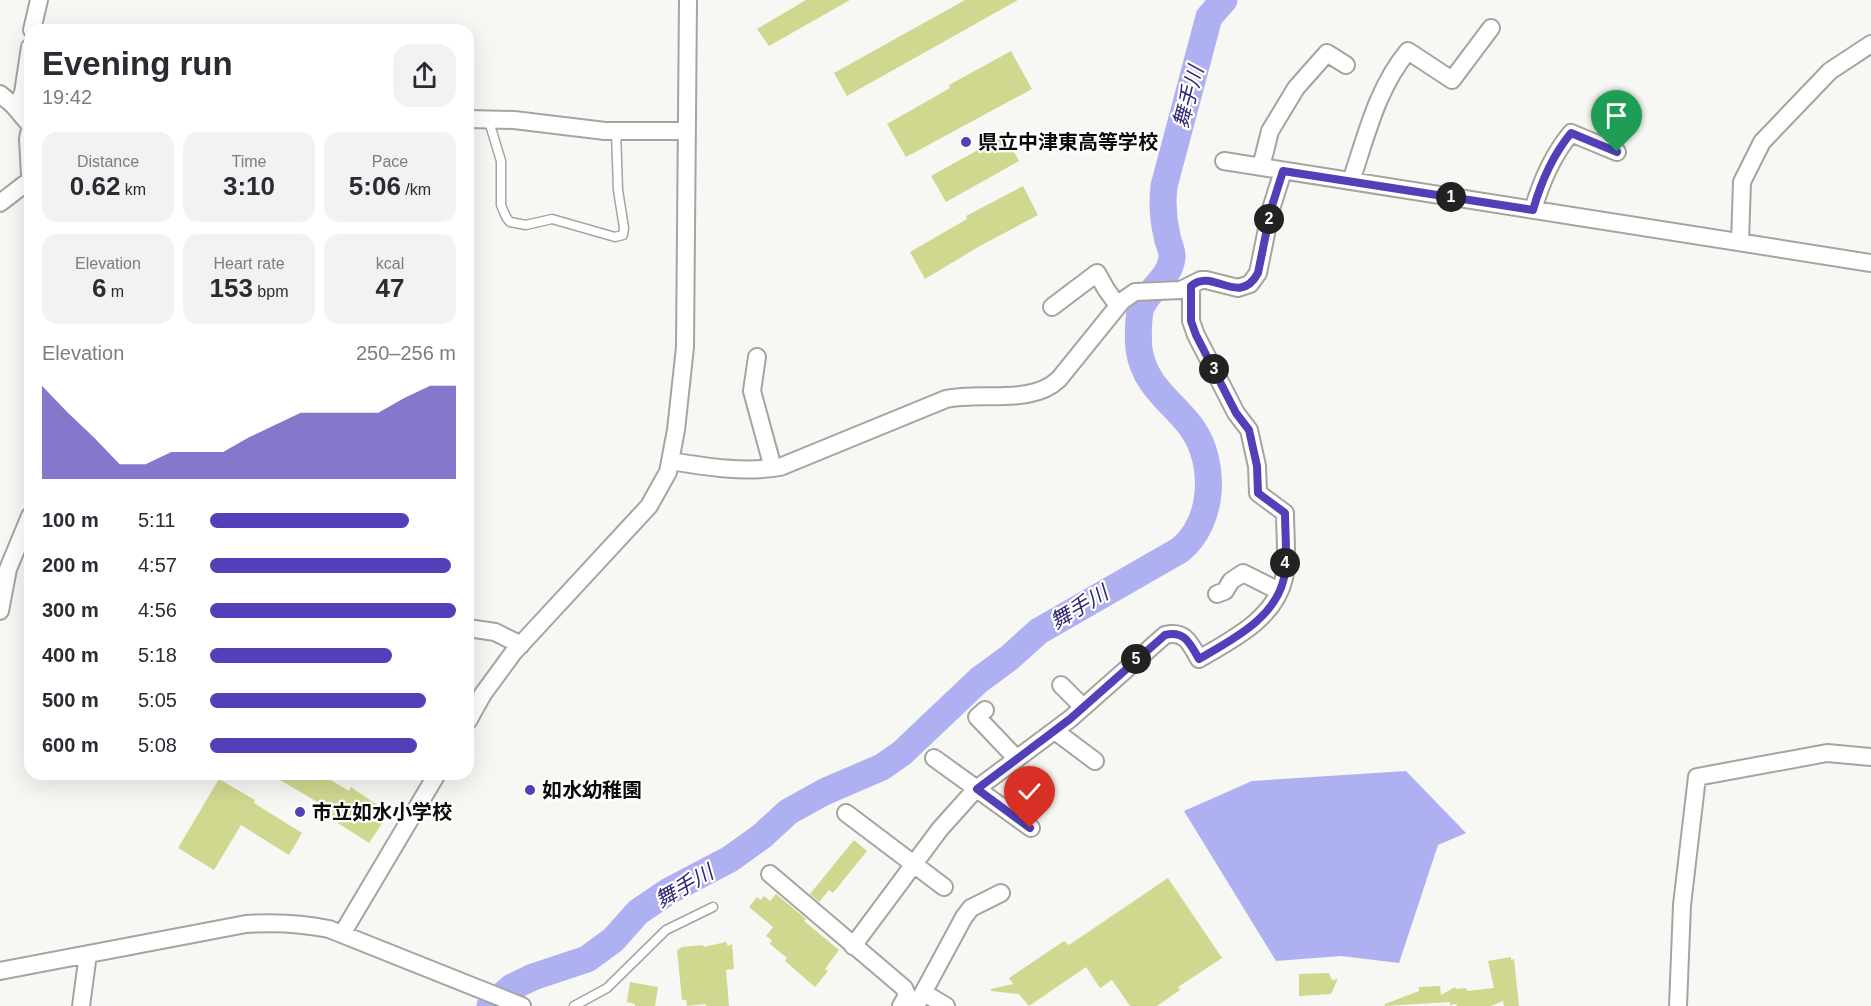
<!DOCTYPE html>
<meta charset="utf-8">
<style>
body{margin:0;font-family:Helvetica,"Noto Sans JP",sans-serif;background:#f2f2f3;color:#2b2b33;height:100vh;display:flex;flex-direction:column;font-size:22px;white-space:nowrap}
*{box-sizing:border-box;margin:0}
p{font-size:20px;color:#7c7c81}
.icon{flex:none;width:33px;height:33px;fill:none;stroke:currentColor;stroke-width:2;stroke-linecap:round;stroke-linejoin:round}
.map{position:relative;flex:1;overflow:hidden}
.sheet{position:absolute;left:24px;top:24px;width:450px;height:756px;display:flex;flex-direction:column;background:#fff;border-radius:18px;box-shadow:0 6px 24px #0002}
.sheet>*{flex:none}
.pin{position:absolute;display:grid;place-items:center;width:51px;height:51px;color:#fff;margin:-62px -26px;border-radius:50% 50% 50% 0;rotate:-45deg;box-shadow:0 0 6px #0007}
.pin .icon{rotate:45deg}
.km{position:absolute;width:30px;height:30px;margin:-15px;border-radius:50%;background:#222;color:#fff;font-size:16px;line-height:30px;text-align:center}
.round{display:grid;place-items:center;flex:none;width:63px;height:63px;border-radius:18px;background:#f2f2f3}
.head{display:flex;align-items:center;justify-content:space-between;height:102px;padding:0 18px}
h1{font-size:33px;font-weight:600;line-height:45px}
.stats{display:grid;grid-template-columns:repeat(3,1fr);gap:9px;height:102px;padding:6px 18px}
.stats div{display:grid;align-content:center;border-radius:15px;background:#f2f2f3;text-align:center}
.stats b{font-size:26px;font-weight:600}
.stats small{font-size:16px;font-weight:400}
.stats p{font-size:16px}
.chart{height:168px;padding:12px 18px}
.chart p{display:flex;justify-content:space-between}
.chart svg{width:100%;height:108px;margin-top:6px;fill:#5140b7;opacity:.7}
ul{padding:0 18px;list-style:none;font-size:20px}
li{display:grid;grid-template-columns:96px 72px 1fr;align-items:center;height:45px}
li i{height:15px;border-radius:8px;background:#5140b7}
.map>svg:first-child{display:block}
</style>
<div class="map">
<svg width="1871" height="1006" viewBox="0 0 1871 1006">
<rect width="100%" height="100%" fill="#f7f8f4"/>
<path fill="#afb0f2" d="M 1406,771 L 1466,833 L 1438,845 L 1399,963 L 1341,956 L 1276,961 L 1184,811 L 1252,781 Z"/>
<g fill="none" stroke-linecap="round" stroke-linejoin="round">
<path stroke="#afb0f2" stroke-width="27" d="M 490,1006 L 512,987 L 533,977 L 587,959 L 613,940 L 638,912 L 669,891 L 730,859 L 762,836 L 788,812 L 824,792 L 882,767 L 902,753 L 979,680 L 1009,658 L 1039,631 L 1180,550 C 1214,522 1217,464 1192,428 C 1173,402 1144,386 1139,349 C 1138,340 1138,316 1141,308 C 1148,289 1169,280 1172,258 C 1173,251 1168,243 1167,236 C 1163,219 1162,203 1164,186 L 1209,17 L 1224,0"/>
</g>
<path fill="#d0d78f" d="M 806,0 L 850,0 L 769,46 L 757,29 Z
M 965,0 L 1018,0 L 847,96 L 834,73 Z
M 1011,51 L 1032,89 L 906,157 L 887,124 L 950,88 L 949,85 Z
M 1005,135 L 1019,161 L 946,202 L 931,176 Z
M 1023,186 L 1038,215 L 978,247 L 925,279 L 910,252 L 967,219 L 966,216 Z
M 270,774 L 321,774 L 349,791 L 351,787 L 389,813 L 369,843 L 330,818 L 334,812 Z
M 219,779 L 255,800 L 254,803 L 302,833 L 289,855 L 241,825 L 214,870 L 178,848 Z
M 854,840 L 867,851 L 833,893 L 829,890 L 819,902 L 810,894 Z
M 1168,878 L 1222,958 L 1178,987 L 1180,990 L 1157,1006 L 1130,1006 L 1112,980 L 1100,988 L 1086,967 L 1029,1006 L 1019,994 L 991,991 L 991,989 L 1013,984 L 1009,978 L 1064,941 L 1069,945 Z
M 776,894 L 806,919 L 804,921 L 839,950 L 825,969 L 828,971 L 815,987 L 785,961 L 787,958 L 770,944 L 772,940 L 766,936 L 773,927 L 749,907 L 757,897 L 761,900 L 764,896 L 770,901 Z
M 726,942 L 728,946 L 732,944 L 734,969 L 726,970 L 729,1006 L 706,1006 L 705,1004 L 687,1006 L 686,1000 L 682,1000 L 677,950 L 682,947 L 703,945 L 704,947 Z
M 1511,957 L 1511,960 L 1514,959 L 1519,1006 L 1504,1006 L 1503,1001 L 1491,1006 L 1457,1006 L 1456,1004 L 1450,1005 L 1450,1002 L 1385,1006 L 1385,1004 L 1419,991 L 1419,987 L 1440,986 L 1441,995 L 1455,987 L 1456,989 L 1466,988 L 1467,991 L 1494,988 L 1488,961 Z
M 1329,973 L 1332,980 L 1338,979 L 1331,994 L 1299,996 L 1299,974 Z
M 630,982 L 658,987 L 655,1006 L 635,1006 L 635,1004 L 627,1002 Z"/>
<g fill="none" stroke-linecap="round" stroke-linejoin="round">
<g stroke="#a4a5a1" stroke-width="11">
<path id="lane" d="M 488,118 L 501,161 L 501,205 L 506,217 L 510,222 L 526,225 L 552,219 L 615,237 L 623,235 L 624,228 L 618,190 L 616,131
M 574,1006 L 607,988 L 666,930 L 713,907"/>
</g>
<g stroke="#a4a5a1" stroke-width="20">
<path id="street" d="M 32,30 L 39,0
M 0,94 L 13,105 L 30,125
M 16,108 L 23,93 L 30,47
M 468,119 L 514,120 L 605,131 L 687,131
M 30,129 L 28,139 L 30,175
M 1224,161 L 1871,263
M 1261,167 L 1270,131 L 1296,88 L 1327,53 L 1346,65
M 1351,181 C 1366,137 1377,88 1408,51 L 1452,80 L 1491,28
M 0,203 L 30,180
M 1533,210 C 1541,182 1552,156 1571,133 L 1617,152
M 1740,242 L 1742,182 L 1762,142 L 1830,71 L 1871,44
M 1052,307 L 1097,273 L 1106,289 L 1118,306
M 757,357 L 752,391 L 773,468
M 671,461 C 707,467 744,473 780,467 L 946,399 C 982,391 1031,406 1059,379 L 1122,301 L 1135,292 L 1181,290 L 1201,280 L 1206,280 L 1238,288 L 1250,284 L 1258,273 L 1271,209 L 1283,171
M 1217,594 L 1225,591 L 1231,581 L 1243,573 L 1279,591
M 0,611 L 8,569 L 30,516
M 468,628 L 495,632 L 521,645
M 1061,685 L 1083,707
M 985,710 L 977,717 L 1017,759
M 468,721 L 483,694 L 513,653 L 649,506 L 668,472 L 676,430 L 685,347 L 688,0
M 1055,731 L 1095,761
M 934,758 L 1031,828
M 846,813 L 944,887
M 770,874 L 904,988 L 907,995 L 901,1006
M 342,934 L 437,774
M 853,946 L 940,829 L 975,790 L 1070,719 L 1165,635 C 1185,630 1190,643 1199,659 C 1231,640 1275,619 1284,578 C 1288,558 1285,534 1285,513 L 1258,493 L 1257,466 L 1249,430 L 1236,413 L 1196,335 L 1191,321 L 1191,286
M 0,971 L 246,924 C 275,922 301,923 329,929 L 522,1006
M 924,993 L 946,1006
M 81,1006 L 88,954
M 916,1006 L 964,917 L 971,908 L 1001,893
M 1678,1006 L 1682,905 L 1697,777 L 1827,753 L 1871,757"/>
</g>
<use href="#lane" stroke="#fff" stroke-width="8"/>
<use href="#street" stroke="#fff" stroke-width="16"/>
</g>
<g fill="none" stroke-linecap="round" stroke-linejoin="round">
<g stroke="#fff" stroke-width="12">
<path id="route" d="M 1030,828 L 977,789 L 1070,719 L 1165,635 C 1185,630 1190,644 1199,659 C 1231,640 1275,619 1284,578 C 1288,558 1285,534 1285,513 L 1258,493 L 1257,466 L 1249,430 L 1236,413 L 1196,335 L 1191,321 L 1191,286 C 1213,267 1239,308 1258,273 L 1271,209 L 1283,171 L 1533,210 C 1541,182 1552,156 1571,133 L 1617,152"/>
</g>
<use href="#route" stroke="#5140b7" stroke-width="8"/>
</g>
<g fill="#5140b7" stroke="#fff" stroke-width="2">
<circle cx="966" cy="142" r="6"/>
<circle cx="530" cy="790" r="6"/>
<circle cx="300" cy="812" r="6"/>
</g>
<g text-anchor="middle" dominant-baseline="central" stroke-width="4.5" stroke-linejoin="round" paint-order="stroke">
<g font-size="20" font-weight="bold" fill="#0c0d0b" stroke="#fff" text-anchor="start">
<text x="978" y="142">県立中津東高等学校</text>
<text x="542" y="790">如水幼稚園</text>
<text x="312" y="812">市立如水小学校</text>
</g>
<g font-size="21" font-style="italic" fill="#302671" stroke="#fff">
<text transform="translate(1188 97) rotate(-75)">舞手川</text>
<text transform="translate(1079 607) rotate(-31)">舞手川</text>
<text transform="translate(684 886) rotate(-30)">舞手川</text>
</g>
</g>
</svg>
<div class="pin" style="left:1617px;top:152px;background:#1e9e55"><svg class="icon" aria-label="arrive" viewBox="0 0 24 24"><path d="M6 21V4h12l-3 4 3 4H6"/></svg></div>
<div class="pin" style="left:1030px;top:828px;background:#d93025"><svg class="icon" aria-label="check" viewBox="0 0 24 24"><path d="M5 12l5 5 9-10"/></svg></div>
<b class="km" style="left:1451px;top:197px">1</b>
<b class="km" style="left:1269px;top:219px">2</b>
<b class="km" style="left:1214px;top:369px">3</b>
<b class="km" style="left:1285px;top:563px">4</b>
<b class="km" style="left:1136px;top:659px">5</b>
<section class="sheet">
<div class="head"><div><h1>Evening run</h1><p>19:42</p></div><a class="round"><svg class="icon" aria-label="share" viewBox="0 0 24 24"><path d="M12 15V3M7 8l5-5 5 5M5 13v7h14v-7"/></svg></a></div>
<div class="stats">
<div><p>Distance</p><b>0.62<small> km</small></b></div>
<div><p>Time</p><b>3:10</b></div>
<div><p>Pace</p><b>5:06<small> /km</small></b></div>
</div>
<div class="stats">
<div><p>Elevation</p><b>6<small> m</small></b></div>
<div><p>Heart rate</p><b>153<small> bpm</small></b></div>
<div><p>kcal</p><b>47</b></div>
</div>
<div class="chart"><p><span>Elevation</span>250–256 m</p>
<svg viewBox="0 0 160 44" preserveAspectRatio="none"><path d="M0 44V6L10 17L20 27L30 38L40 38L50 33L60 33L70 33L80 27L90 22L100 17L110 17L120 17L130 17L140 11L150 6L160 6V44z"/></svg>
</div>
<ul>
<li><b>100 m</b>5:11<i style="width:81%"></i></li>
<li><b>200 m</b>4:57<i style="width:98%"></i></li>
<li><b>300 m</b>4:56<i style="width:100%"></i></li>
<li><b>400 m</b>5:18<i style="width:74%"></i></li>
<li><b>500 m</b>5:05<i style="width:88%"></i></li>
<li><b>600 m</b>5:08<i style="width:84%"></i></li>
</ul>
</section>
</div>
